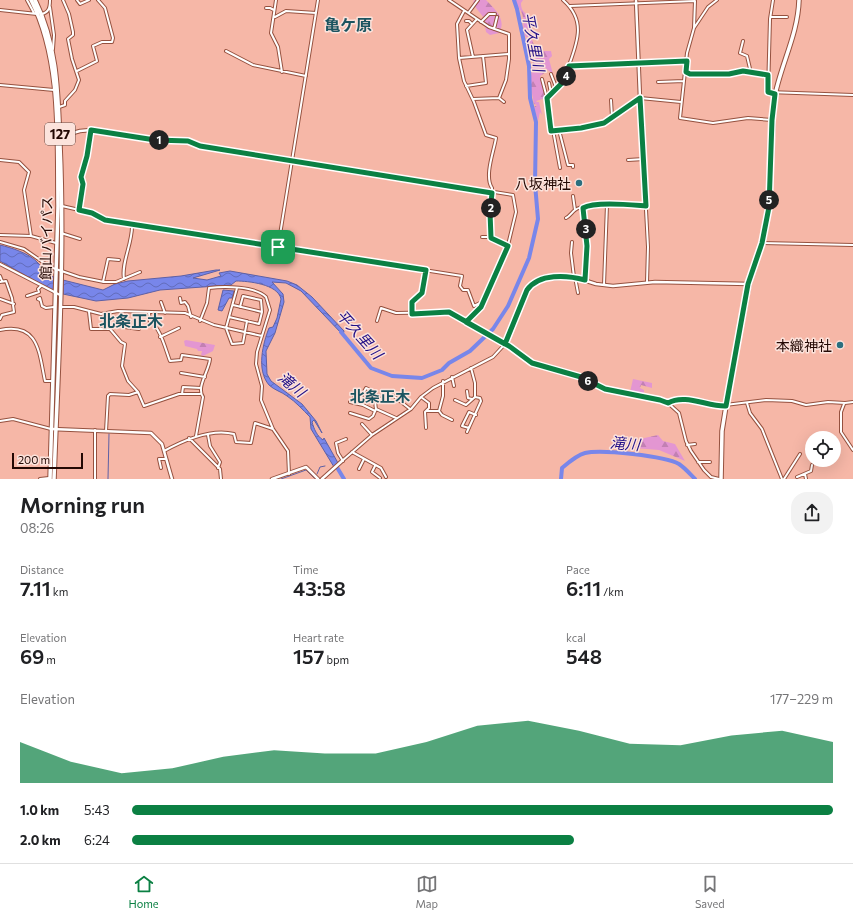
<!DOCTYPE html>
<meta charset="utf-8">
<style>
body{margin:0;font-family:Commissioner,"Noto Sans JP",sans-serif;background:#f2f2f2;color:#202124;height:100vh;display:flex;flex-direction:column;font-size:15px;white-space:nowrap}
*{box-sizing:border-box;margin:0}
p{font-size:13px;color:#757577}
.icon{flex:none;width:22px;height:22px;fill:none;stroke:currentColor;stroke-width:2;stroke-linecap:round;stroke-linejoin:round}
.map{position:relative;height:479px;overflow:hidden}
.drawer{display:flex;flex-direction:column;background:#fff;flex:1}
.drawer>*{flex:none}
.tools{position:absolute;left:805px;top:431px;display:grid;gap:8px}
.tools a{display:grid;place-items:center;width:36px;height:36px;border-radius:50%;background:#fff;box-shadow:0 4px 16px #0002;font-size:20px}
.scale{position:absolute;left:12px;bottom:10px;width:71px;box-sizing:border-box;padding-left:4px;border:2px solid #230803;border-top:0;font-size:11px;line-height:14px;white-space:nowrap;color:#230803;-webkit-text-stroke:3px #fce3dc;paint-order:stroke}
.pin{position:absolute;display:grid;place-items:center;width:34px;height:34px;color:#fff;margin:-17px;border-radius:8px;box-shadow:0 2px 6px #0006}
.km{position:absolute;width:20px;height:20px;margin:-10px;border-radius:50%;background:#222;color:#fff;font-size:11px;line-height:20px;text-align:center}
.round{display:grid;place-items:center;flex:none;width:42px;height:42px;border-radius:16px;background:#f2f2f2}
.overview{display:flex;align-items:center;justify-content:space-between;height:68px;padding:0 20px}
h1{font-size:22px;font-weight:600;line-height:30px}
.metrics{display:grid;grid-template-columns:repeat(3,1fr);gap:6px;height:68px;padding:4px 20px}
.metrics div{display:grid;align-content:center}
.metrics b{font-size:20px;font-weight:600}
.metrics small{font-size:11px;font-weight:400}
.metrics p{font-size:11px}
.chart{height:112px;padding:8px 20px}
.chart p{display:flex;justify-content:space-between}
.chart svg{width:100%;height:72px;margin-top:4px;fill:#0b8043;opacity:.7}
ul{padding:0 20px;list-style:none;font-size:13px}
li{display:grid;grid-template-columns:64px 48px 1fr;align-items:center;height:30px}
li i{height:10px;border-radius:5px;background:#0b8043}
.tab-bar{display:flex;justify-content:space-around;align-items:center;height:56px;border-top:1px solid #e0e0e0;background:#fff;font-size:11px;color:#757577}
.tab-bar a{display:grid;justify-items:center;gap:2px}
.tab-bar .active{color:#0b8043}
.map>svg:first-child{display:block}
</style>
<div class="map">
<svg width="853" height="479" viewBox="0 0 853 479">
<defs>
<pattern id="forest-firs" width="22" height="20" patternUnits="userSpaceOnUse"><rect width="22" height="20" fill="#e396d2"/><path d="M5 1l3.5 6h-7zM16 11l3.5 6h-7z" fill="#c280b3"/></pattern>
<pattern id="water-waves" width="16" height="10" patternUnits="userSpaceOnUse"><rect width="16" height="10" fill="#7886ea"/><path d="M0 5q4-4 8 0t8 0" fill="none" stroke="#626cbb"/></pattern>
</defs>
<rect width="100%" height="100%" fill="#f6b7a7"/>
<path fill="url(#forest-firs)" d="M 474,0 L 486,0 C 495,9 507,20 499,33 L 490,35 L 486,32 L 484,18 L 473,4 Z
M 516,0 L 523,0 L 521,3 C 521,9 523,12 528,15 L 529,37 L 526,37 C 521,29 526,21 521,11 C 518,7 516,5 516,0 Z
M 531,37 L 534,45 L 533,50 L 536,58 L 539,51 L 551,51 L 552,56 L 549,59 L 553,74 L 544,67 L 546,72 L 540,76 L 546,98 L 536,101 L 537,102 L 539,102 L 542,115 L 540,112 L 538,121 L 534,107 L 537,105 L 534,104 L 530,83 L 533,62 L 528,56 L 530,51 L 528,45 L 525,43 L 527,38 Z
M 186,340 L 215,345 L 213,351 L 203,356 L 201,355 L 202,351 L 198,351 L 197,349 L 185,346 L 184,341 Z
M 633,379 L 652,383 L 652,388 L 641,385 L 640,388 L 644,390 L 644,394 L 630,392 Z
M 658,435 L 663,441 L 675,444 L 685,461 L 659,450 L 634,448 L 634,447 L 638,446 L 640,439 Z"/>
<path fill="url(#water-waves)" stroke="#5e60a5" d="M 0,245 C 12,248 29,253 38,263 C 44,269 45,274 54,277 L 53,291 L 0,261 Z
M 216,270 L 220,270 L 193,278 L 207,280 L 221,276 L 219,273 L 230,271 L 287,281 L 297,285 L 312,297 L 344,331 L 343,335 L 301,291 L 286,283 L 272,282 L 283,294 L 284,302 L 275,333 L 266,351 L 267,374 L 271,381 L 302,404 L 316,421 L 322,433 L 314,420 L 312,422 C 314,429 317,436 323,440 L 324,438 L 338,463 L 334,467 L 311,429 L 310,417 C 303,410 296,402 287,396 C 282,392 274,390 269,385 C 256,370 263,343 269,328 L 273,327 L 277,318 L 281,299 C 278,284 248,281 236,281 L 231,285 L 160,290 L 128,298 L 96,301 L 63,294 L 63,280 L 103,290 L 115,284 L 128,281 L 181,276 Z
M 223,290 L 234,291 L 232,298 L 229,298 L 222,311 L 218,310 Z"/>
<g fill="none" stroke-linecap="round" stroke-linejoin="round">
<path stroke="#5e60a5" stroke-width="1" d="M 317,474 L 320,467 L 325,466
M 108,479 L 109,434
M 281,479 L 306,470 L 314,478"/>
<path stroke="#7886ea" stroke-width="4" d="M 341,332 L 371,368 L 392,376 L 422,378 L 442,370 L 449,363 L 470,351 L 493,329 L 508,306 L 529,258 L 538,219 L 535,184 L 536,122 L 530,98 L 529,66 L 517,9 L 514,0
M 335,464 L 344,479
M 561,479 L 562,468 C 569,462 577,455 585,453 C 601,449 665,456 679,464 C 685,468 690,474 695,479"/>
<g stroke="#95513f" stroke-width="4">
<path id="minor" d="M 27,0 L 34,13
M 77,0 L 80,4 L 89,0
M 276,0 L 271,33 L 278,47 L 282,72
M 449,0 L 489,27 L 509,34 L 509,59 L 506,80 L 499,98 L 504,102
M 563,0 C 587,21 577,43 568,68 C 566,72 567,76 564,80 C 560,87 552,91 547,98 L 551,131 L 581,128 L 604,123 L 640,98 L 681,102
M 717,0 L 708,7 L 694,28 L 687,53 L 680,118 L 713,123 L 748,118 L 772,120
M 773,0 L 770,19 L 768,92 L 853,95
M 570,6 L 695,1 L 694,28
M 50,7 L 54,35 L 53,49
M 266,8 L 270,8 L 274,10
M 0,10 L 37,14
M 464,11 L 457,24 L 459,58 L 464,81 L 474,102 L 486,135 L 496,138 C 494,151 484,176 492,188 L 491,238
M 469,12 L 478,0
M 41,14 C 49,13 50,7 50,0
M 275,17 L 286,11 L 316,13
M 771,17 L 787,17
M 466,21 L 469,21 L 472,24
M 481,22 L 489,14 L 495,14
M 494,29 L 497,17
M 743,41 L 740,53 L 747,56 L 751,73
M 226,51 L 253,65 L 306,76
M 473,57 L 467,30 L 477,19
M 459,58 L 508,54
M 569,66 L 687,61
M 77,71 L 97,61 L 93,46 L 102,42 L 112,42 L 113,38 L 105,8 L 98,0
M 686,72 L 698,75 L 743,71 L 768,75
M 551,74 L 556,87
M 542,79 L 547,98
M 658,82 L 684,81
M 549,83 L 551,93
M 0,85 L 54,90
M 466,86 L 486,83 L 483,56
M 640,98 L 648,247 L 647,282
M 473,99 L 499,98
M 611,100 L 612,117
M 59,107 L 65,105 L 65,101 L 75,90 L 79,80 L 72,59 L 68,39 L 73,35 L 73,32 L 69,14 L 63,0
M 553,130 L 560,168
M 559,130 L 568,165 L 573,165 L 573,167
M 0,160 L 19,162 L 29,172 L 24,190 L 31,236
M 292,160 L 513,195 L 516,212 L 508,245 L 481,307 L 466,322
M 628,160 L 644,159
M 573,196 L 575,210
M 62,206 L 92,213 L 105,220 L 462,276 L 460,286 L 463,290 L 468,290 L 474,306 L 482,302
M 583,208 L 587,246 L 585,280
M 79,210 L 83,184 L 81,177 L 87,156 L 91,130
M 566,218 C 570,216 572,212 575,210 C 587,201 631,204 646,206
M 61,233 L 80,239
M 0,235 L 31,236 L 56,243
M 482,237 L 490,237 L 508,246
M 0,242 L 24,249 L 50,267 L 79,277 L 104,282 L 116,282 L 140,272
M 572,242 L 571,253 L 574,277
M 762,243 L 853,245
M 278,247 L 318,0
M 0,264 L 60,295
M 0,276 L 2,281
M 575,277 L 578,293
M 124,279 C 121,262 133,243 132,224
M 0,282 L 6,281 L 12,298 L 14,312 L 2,315 L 0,319
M 103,282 L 108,259 L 119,260
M 604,285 L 607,205
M 237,288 L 226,328 L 232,344 L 243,343 L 247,321
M 27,296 L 39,292 L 38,289 L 41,286
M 180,298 L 181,303 L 185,302 L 188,306 L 191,317
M 0,299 L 14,304
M 40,300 L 38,299 L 40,298 L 42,306 L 46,308 L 54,307
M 161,302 L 165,313
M 233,305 L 262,312
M 60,307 L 74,307 L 101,314 L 118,311 L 185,313 L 214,325 L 262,336
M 89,312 L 91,329 L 110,329 L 121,342 L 125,344 L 122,366 L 128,381 L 138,392 L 144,406 L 179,394 L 200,394
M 149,313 L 150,322 C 160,326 166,351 170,361 L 181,360 L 182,355 L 210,359 C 209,371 196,387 203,397 L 196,436
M 412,314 L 412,302 L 422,293 L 426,270
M 229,317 L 259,324 L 262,312 L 261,300 L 243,296 L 240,307
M 200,321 L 207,303 L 209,288 C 224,286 255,286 266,297 L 270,310 L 257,352 L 256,364 L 262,386 L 261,400 L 273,429 L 288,451 L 289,474
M 377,321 L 381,308 L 396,313 L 449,312 L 509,346 L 532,363 L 581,377 L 605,389 L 644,396 L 668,403 L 679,413 L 686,441 L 691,451 L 704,470 L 711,477 L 719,479
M 125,327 L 139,329
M 0,330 C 39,322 39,353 45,381 L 52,381
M 160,337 L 179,328
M 181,373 L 205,377
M 452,377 L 454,386
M 467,391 L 468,398 L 472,399
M 182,394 L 183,387 L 201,388
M 354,396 L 361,397 L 366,388 C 382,395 373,395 376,409 L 396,418
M 376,397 L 383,400 L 387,394 L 391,394 L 410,409
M 421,397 L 429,403 L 429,408 L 425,412 L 426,428
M 455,400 L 466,405 L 475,397
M 350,402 L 363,405 L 375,411
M 668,403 L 673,400 L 691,400 L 717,406 L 766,400 L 792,401 L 806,405 L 828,402 L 845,403 L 853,402
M 747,403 L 750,413 L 762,429 L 782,479
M 844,404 L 841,412 L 841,432 L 853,450
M 427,411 L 439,411 L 442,415 L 452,420
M 439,411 L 443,396 L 443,381
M 350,413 L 369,419 L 373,416 L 376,409
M 0,421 L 13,419 L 51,429
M 362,424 L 372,435
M 469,428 L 462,426 L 469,412 L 476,415
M 106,431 L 108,396 L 110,394 L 129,395 L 138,392
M 467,432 L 481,401 L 480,398 L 475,397 L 475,383 L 471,368
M 208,435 L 210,446 L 220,462 L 218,468
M 189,438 L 220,469 L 221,479
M 687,445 L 695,444
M 164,451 C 184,440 211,428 234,434 L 236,442 L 251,443 L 255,423 L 273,429
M 352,452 L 381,468 L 386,477
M 342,461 L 372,435 L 411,409 L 421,397 L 433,388 L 493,357 L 505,344 L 511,332
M 343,461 L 338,453 L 336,443 L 346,439
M 698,462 L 710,462
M 375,466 L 372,472 L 380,478
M 161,468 L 159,459 L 166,459
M 359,469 L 364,459
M 805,474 L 806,479
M 797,477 L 811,471 L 812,465
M 40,479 L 49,478
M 95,479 L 95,430
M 784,479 L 800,454"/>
</g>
<g stroke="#95513f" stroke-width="4.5">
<path id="tertiary" d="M 636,0 L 640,98
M 59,137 L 80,131 L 91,130 L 155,140 L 188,141 L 200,146 L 292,160
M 511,332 L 527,290 L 533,283 L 543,279 L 574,277 L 596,284 L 613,286 L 655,282 L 749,284
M 52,429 L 151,433 L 162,444 L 172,479
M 272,479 L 306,467 L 318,479
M 322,479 L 342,461"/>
</g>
<g stroke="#95513f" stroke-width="5.5">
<path id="primary" d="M 721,479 L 722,431 L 726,406 L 749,284 L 762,243 L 769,207 L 774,100 C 780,66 798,35 799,0"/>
</g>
<g stroke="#95513f" stroke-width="5.5">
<path id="trunk" d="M 31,0 C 62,60 57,141 58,206 L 50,479
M 35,0 C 58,46 58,95 60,145 C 65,256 58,368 54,479"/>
</g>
<use href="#minor" stroke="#fff" stroke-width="2"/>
<use href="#tertiary" stroke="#fff" stroke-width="2.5"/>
<use href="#primary" stroke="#fff" stroke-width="3.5"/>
<use href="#trunk" stroke="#fff" stroke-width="3.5"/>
</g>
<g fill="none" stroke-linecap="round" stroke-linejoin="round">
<g stroke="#fff" stroke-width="8">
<path id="route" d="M 278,247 L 105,220 L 92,213 L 79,210 L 83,184 L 81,177 L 87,156 L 91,130 L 155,140 L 188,141 L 200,146 L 492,193 L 490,212 L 491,238 L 508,246 L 481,307 L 466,322 L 505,344 L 527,290 C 539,273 567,275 585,280 L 587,246 L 583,208 C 595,201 632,205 646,206 L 640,98 L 604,123 L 581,128 L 551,131 L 547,98 L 564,81 L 569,66 L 687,61 L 686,72 L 690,74 L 729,74 L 743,71 L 768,75 L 768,92 L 775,94 L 772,120 L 769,207 L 762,243 L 748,284 L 726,406 C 708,407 685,393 668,403 L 660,400 L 605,389 L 581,377 L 532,363 L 509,346 L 449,312 L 412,314 L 412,302 L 422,293 L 426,270 L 278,247"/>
</g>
<use href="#route" stroke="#0b8043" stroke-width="5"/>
</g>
<g fill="#2b6f7f" stroke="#fce3dc" stroke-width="1.5">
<circle cx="579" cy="183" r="4"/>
<circle cx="840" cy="345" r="4"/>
</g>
<g text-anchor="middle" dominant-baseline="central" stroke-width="3" stroke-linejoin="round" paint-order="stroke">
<rect fill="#fce3dc" stroke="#644a44" stroke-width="1" x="45" y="123" width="30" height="22" rx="3"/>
<g font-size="13" font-weight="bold" fill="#230803">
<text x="60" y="134">127</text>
</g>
<g font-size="14" fill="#230803" stroke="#fce3dc" text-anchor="end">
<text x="571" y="183">八坂神社</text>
<text x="832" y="345">本織神社</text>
</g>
<g font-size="14" fill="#230803" stroke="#fce3dc">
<text transform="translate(46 238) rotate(-89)">館山バイパス</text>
</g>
<g font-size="15" font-style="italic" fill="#220f87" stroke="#fce3dc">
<text transform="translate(534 42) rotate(79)">平久里川</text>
<text transform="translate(360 334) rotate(48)">平久里川</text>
<text transform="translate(292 384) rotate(40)">滝川</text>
<text transform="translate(625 443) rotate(5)">滝川</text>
</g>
<g font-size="15" font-weight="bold" fill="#1c5460" stroke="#fce3dc">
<text x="380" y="396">北条正木</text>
</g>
<g font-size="16" font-weight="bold" fill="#1c5460" stroke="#fce3dc">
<text x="348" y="24">亀ケ原</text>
<text x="131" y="320">北条正木</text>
</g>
</g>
</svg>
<div class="tools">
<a><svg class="icon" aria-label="locate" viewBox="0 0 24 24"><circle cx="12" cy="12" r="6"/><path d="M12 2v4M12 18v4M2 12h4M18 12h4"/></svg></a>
</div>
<div class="scale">200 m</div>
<div class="pin" style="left:278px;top:247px;background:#1e9e55"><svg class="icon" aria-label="arrive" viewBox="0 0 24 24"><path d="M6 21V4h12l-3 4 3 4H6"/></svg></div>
<b class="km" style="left:159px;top:140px">1</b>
<b class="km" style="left:491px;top:208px">2</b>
<b class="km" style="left:586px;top:229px">3</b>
<b class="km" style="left:566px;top:76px">4</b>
<b class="km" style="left:769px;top:200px">5</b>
<b class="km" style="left:588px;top:381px">6</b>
</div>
<section class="drawer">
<div class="overview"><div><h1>Morning run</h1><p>08:26</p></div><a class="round"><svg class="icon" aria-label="share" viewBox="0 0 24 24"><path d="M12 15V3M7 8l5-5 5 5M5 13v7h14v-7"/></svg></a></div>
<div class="metrics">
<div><p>Distance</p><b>7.11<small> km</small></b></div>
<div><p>Time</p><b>43:58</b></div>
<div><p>Pace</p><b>6:11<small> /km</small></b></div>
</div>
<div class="metrics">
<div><p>Elevation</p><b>69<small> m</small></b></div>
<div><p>Heart rate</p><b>157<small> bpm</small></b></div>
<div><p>kcal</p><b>548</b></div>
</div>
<div class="chart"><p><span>Elevation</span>177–229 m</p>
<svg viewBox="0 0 160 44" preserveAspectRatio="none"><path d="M0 44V19L10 31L20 38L30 35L40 28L50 24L60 26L70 26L80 19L90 9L100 6L110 12L120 20L130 21L140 15L150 12L160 19V44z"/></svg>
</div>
<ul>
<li><b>1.0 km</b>5:43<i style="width:100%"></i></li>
<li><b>2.0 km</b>6:24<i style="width:63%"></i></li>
</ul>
</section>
<nav class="tab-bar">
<a class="active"><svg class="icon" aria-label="home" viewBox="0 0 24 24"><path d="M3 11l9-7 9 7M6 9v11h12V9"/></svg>Home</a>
<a><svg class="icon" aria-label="map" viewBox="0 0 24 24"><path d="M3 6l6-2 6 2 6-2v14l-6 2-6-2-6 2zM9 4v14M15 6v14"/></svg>Map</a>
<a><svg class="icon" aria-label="saved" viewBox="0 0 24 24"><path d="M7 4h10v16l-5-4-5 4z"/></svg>Saved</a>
</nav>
